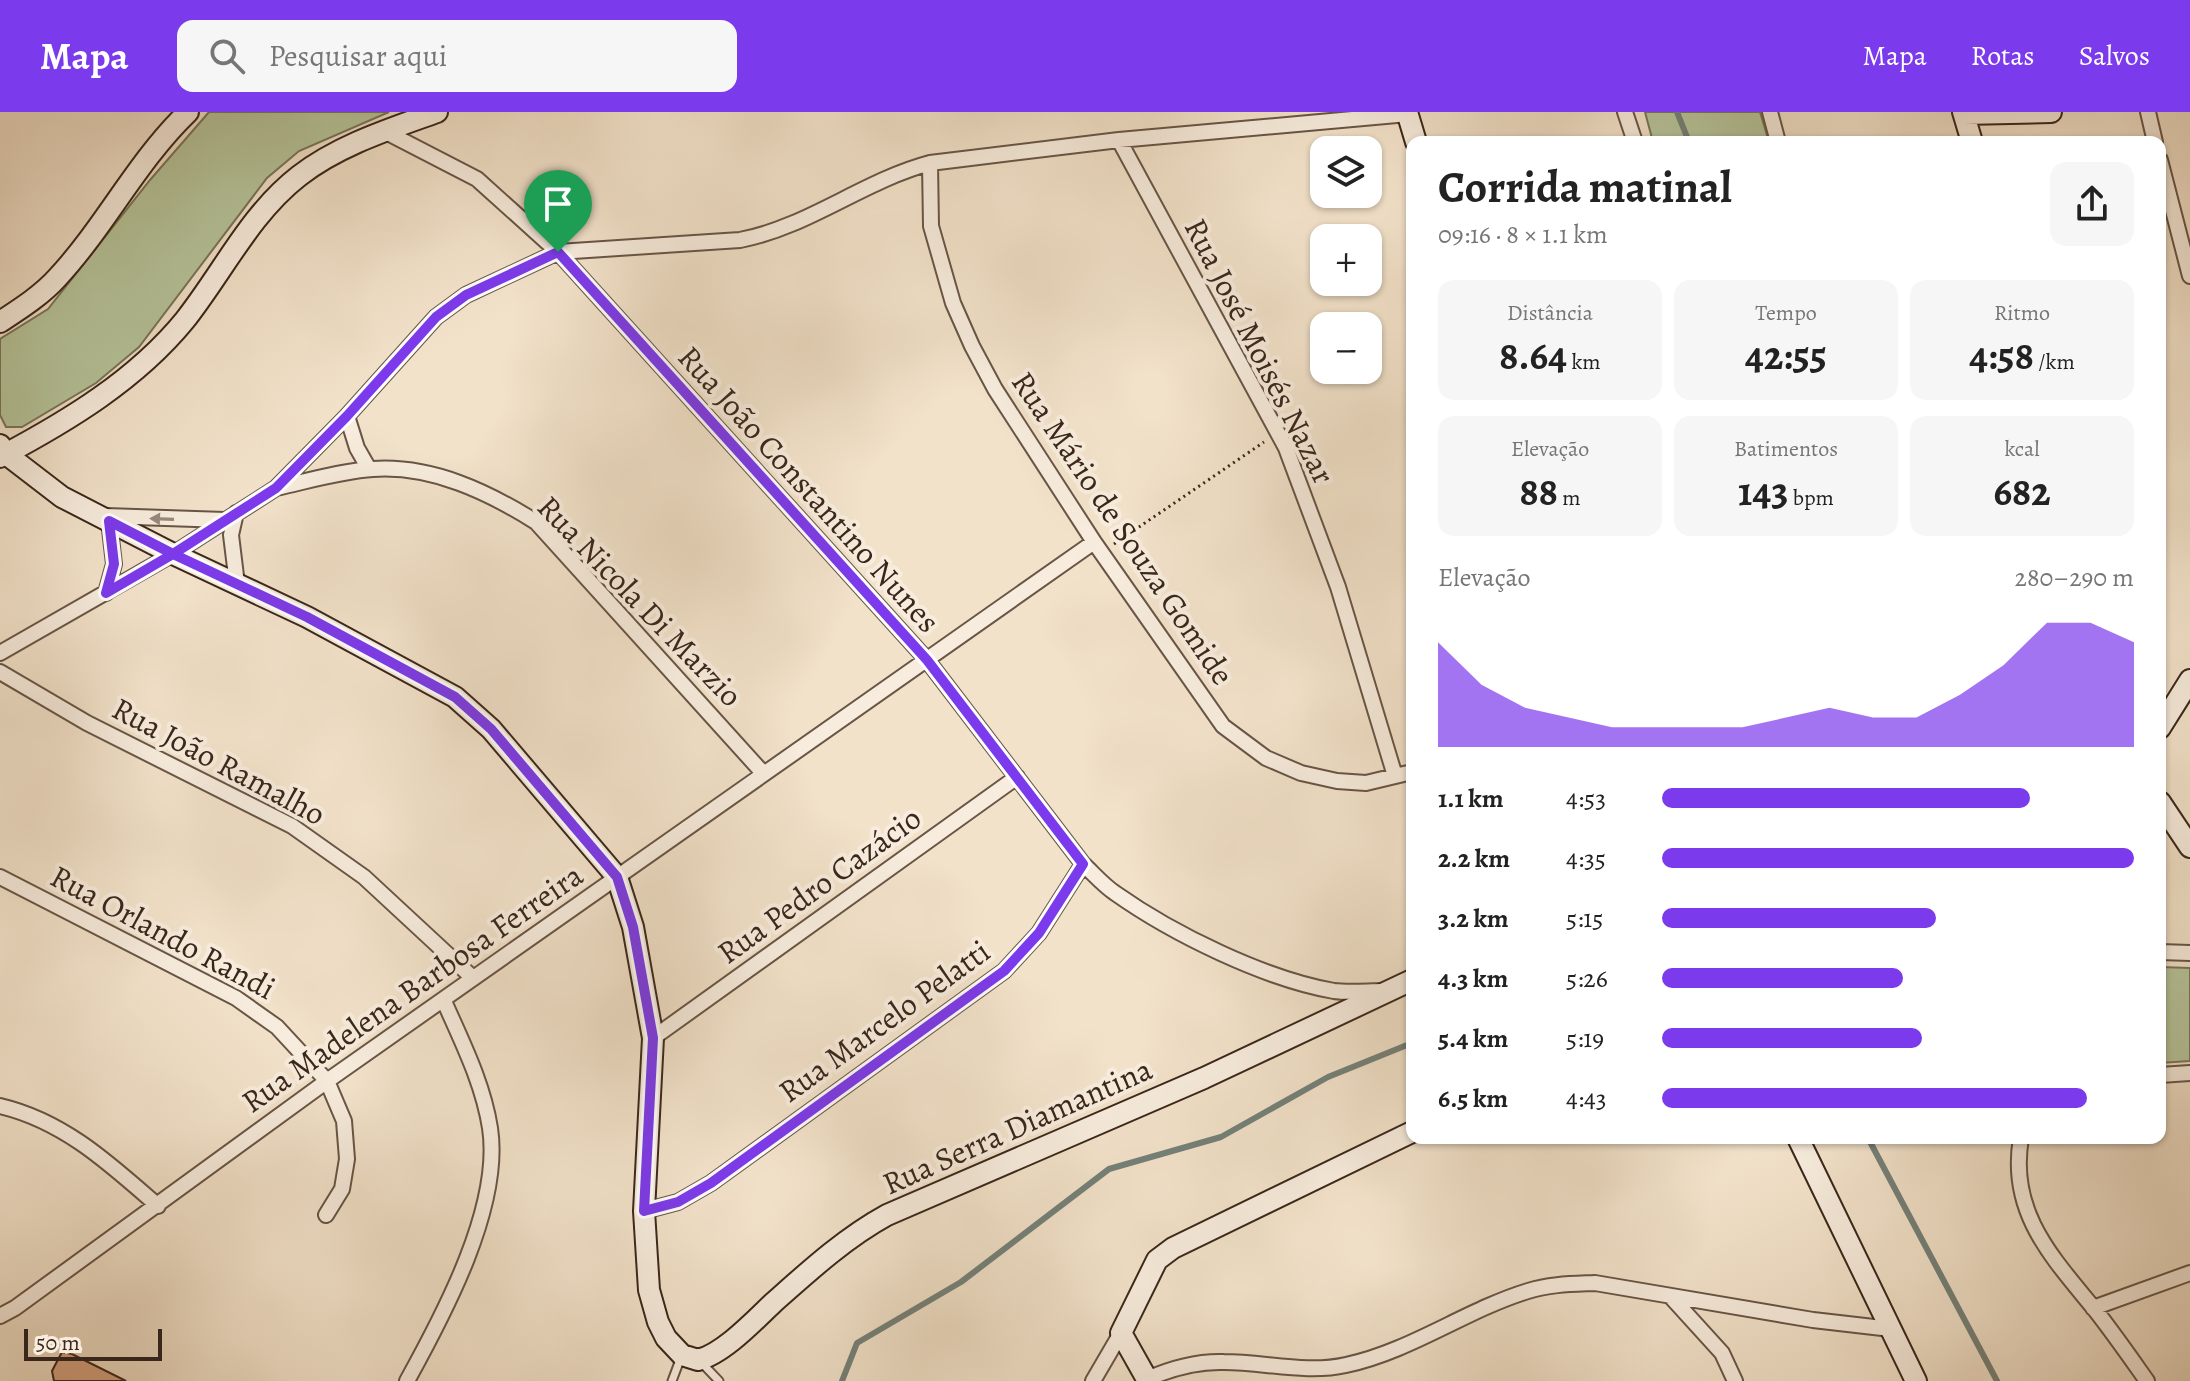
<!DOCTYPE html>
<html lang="pt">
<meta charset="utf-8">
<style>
body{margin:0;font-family:Alegreya,serif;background:#f6f6f6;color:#222;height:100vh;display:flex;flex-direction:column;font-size:30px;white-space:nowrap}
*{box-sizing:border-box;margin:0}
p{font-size:26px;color:#767676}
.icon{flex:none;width:44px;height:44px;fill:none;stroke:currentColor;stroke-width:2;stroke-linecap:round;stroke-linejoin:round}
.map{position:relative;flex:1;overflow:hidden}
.side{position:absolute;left:1406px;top:24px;width:760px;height:1008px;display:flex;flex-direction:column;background:#fff;border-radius:16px;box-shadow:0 2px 6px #0004}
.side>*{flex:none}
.tools{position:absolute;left:1310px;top:24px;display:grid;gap:16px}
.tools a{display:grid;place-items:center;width:72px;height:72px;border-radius:16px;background:#fff;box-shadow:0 2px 6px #0004;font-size:40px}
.scale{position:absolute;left:24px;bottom:20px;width:138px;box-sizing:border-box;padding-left:8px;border:4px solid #3a261a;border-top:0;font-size:22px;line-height:28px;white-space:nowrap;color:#3a261a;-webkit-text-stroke:6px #f7ecdd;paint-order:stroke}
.pin{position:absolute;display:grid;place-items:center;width:68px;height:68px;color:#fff;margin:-82px -34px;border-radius:50% 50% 50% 0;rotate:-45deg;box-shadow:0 0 8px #0007}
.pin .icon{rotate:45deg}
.round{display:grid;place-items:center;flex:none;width:84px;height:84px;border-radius:16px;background:#f6f6f6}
.overview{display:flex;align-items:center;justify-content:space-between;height:136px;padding:0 32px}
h1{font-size:44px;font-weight:700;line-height:60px}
.metrics{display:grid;grid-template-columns:repeat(3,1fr);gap:12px;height:136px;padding:8px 32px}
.metrics div{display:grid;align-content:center;border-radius:16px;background:#f6f6f6;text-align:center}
.metrics b{font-size:40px;font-weight:700}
.metrics small{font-size:22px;font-weight:400}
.metrics p{font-size:22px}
.chart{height:224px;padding:16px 32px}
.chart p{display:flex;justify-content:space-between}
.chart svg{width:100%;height:144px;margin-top:8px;fill:#7c3aed;opacity:.7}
ul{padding:0 32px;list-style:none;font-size:26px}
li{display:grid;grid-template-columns:128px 96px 1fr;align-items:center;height:60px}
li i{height:20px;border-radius:10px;background:#7c3aed}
header{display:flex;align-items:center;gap:48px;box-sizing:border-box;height:112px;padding:0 40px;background:#7c3aed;color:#fff}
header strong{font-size:38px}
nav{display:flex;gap:44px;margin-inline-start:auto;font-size:28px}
.search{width:560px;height:72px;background:#f6f6f6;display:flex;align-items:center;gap:20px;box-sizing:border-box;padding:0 28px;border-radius:16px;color:#767676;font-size:30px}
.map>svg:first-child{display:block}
</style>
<header>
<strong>Mapa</strong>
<div class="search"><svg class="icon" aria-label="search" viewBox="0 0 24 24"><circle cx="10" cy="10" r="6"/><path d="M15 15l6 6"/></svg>Pesquisar aqui</div>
<nav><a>Mapa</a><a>Rotas</a><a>Salvos</a></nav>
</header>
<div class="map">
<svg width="2190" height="1269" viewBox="0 0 2190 1269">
<rect width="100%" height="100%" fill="#f2e2ca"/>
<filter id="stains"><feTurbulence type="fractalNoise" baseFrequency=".0025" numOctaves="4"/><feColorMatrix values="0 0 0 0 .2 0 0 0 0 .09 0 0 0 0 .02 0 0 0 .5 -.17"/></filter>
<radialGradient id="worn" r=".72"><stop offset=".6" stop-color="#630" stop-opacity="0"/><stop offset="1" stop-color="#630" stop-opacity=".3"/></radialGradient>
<path fill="#b6c49b" stroke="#78755a" stroke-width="2" d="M 209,0 L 389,0 L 299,39 L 267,66 L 139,235 L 96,271 L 22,315 L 6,315 L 0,303 L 0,227 L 48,197 L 150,68 Z
M 1645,0 L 1760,0 L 1769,30 L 1653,30 Z
M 2160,855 L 2190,856 L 2190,949 L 2160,951 Z"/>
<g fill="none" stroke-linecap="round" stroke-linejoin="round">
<path stroke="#748179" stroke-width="6" d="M 1677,0 L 1689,30
M 1868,1026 L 1997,1269
M 842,1269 L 857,1231 L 961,1170 L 1109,1057 L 1221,1025 L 1328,965 L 1412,931"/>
</g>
<path fill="#d5a281" stroke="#3a261a" stroke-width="2" d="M 62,1240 L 72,1242 L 126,1269 L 54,1269 L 52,1259 Z"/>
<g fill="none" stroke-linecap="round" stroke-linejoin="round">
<g stroke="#685546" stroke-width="11">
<path id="lane" d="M 700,1249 L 719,1269
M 672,1269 L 681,1245"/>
</g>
<g stroke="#685546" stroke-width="18">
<path id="street" d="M 1625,0 L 1635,30
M 1770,0 L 1778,30
M 2148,0 L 2155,30
M 384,19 L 477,67 L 558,140 L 927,548 L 1083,752 C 1093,761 1103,773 1115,781 C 1173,822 1265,867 1334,879 C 1350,881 1368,879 1384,879
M 1119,28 L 1286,336 L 1338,475 L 1395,664
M 2160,48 L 2190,164
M 930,51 L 931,114 L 953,191 L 972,234 L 995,277 L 1094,430 L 1223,614 L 1266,646 L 1301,661 L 1337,669 L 1366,671 L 1412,660
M 347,304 L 357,336 L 369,357
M 276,376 C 308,369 341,359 373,357 C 432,353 488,380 536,410 L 763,661
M 236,401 L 231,423 L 237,472
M 106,404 L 225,408
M 106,481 L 114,452 L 109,409
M 0,541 L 173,442 L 276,376 L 347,304 L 436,205 L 466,183 L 558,140 L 740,128 C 808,115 863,69 930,51 L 1119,28 L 1408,2
M 0,560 L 87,611 L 292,714 L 364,765 L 473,866
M 0,765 L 236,886 L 277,915 L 327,969 L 344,1009 L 347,1047 L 342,1077 L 326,1103
M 2160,840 L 2190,841
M 653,926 L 1017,665
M 2160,963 L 2190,961
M 0,994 C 64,1009 110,1052 158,1094
M 2021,1026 C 2008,1101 2053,1146 2096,1199 C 2114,1222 2130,1245 2147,1269
M 644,1099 L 678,1090 L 711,1071 L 1004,859 L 1039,821 L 1083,752
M 1672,1186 L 1722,1241 L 1735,1269
M 2093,1196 L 2190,1161
M 0,1204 L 15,1196 L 327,969 L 1094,430
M 1147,1267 C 1172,1256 1196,1249 1224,1250 C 1265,1250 1306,1262 1346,1253 C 1411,1239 1466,1198 1528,1179 C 1550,1172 1573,1172 1595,1171 L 1813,1208 L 1891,1217
M 407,1269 C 444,1202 502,1094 490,1016 C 483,971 462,930 444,889
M 1093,1269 L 1121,1221"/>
</g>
<g stroke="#3a261a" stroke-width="24">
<path id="secondary" d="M 1407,0 L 1416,30
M 1963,0 L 1972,30
M 1964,2 L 2051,0
M 0,210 C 20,197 42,183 58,165 C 106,113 137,49 188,0
M 0,333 L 6,342 L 62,385 L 173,442 L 307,505 L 455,585 L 491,617 L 617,765 L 633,815 L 653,926 L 644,1099 L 649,1178 L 658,1210 L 666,1226 L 682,1243 L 698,1248 C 723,1242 754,1209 773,1191 C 809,1159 845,1126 887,1103 L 1204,966 L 1412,868
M 0,345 C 68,309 136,268 185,208 C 223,160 250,102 299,64 C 339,33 390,17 437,0
M 2160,616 L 2190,568
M 2160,690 L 2190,735
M 1798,1026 L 1916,1269
M 1148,1269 L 1121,1221 L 1157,1148 L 1173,1136 L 1412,1020"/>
</g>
<path stroke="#3a261a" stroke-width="3" stroke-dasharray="2 4" stroke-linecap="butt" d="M 1114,432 L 1264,330"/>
<use href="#lane" stroke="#f7ecdd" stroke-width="7"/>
<use href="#street" stroke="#f7ecdd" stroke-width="14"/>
<use href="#secondary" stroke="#f7ecdd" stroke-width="20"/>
</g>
<defs><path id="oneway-solid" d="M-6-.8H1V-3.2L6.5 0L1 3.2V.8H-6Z" transform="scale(2)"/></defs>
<use fill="#98897c" href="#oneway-solid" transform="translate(162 407) rotate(-178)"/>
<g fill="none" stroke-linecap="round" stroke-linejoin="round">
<g stroke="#fff" stroke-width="16">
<path id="route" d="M 558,140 L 466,183 L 436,205 L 347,304 L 276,376 L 173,442 L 109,409 L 114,452 L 106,481 L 173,442 L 307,505 L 455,585 L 491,617 L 617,765 L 633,815 L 653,926 L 644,1099 L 678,1090 L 711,1071 L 1004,859 L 1039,821 L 1083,752 L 927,548 L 558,140"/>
</g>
<use href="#route" stroke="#7c3aed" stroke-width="10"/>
</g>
<g text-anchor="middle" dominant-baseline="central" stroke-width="8" stroke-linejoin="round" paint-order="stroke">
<g font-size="32" fill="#3a261a" stroke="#f7ecdd">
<text transform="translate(1260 239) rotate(63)">Rua José Moisés Nazar</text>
<text transform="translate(809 377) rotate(48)">Rua João Constantino Nunes</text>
<text transform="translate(1123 416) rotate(56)">Rua Mário de Souza Gomide</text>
<text transform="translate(640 489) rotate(46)">Rua Nicola Di Marzio</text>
<text transform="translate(219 649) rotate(28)">Rua João Ramalho</text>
<text transform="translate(819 773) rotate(-36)">Rua Pedro Cazácio</text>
<text transform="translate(163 820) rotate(28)">Rua Orlando Randi</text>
<text transform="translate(412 876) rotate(-35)">Rua Madelena Barbosa Ferreira</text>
<text transform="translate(884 909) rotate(-36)">Rua Marcelo Pelatti</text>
<text transform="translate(1017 1014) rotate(-24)">Rua Serra Diamantina</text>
</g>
</g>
<rect width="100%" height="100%" filter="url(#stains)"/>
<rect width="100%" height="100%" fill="url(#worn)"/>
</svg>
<div class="tools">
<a><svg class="icon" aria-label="layers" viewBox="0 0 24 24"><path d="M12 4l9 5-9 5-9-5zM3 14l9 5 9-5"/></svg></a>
<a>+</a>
<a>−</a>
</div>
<div class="scale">50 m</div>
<div class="pin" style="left:558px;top:140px;background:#1e9e55"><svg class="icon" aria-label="arrive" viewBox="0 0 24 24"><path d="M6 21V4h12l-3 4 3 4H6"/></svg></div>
<section class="side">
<div class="overview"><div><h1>Corrida matinal</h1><p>09:16 · 8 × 1.1 km</p></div><a class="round"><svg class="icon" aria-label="share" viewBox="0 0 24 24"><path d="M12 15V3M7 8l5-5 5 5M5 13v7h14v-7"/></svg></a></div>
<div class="metrics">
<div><p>Distância</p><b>8.64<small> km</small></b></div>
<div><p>Tempo</p><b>42:55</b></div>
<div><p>Ritmo</p><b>4:58<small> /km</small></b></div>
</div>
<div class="metrics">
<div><p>Elevação</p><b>88<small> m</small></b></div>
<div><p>Batimentos</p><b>143<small> bpm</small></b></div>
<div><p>kcal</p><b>682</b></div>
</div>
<div class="chart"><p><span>Elevação</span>280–290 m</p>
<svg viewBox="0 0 160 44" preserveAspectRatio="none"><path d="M0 44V12L10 25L20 32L30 35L40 38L50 38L60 38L70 38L80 35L90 32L100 35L110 35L120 28L130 19L140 6L150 6L160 12V44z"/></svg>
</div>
<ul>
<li><b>1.1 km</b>4:53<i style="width:78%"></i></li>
<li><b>2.2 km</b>4:35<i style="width:100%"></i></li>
<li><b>3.2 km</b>5:15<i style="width:58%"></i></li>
<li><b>4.3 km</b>5:26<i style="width:51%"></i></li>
<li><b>5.4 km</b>5:19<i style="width:55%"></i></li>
<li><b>6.5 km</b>4:43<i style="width:90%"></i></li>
</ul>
</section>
</div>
